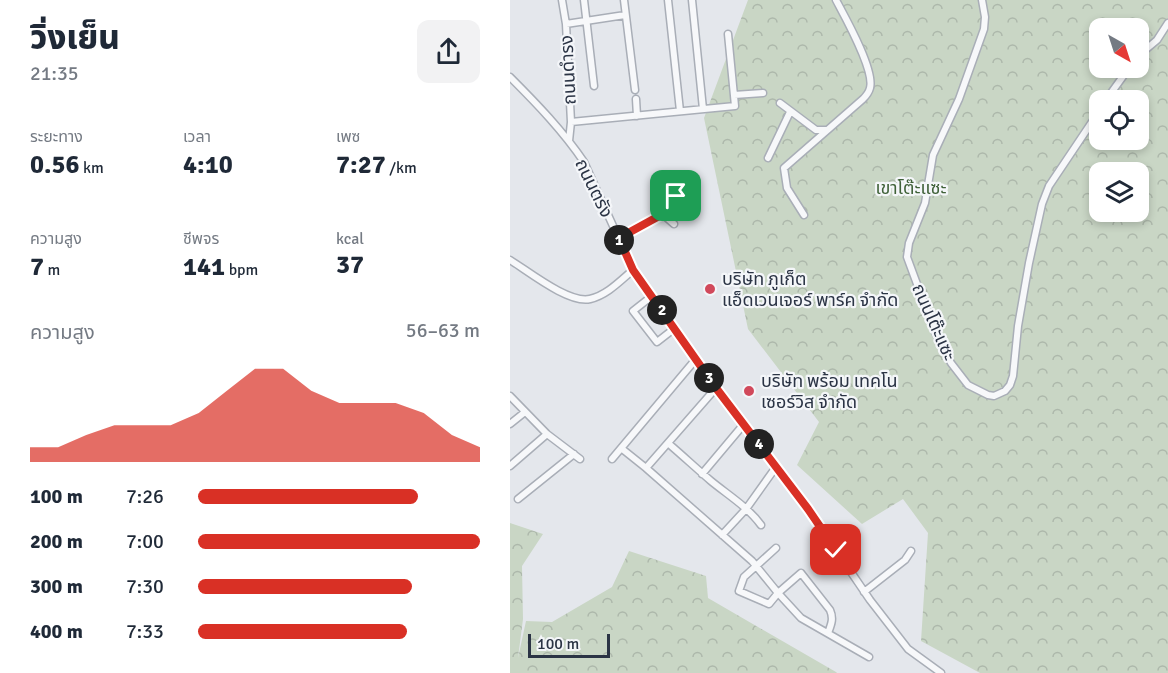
<!DOCTYPE html>
<html lang="th">
<meta charset="utf-8">
<style>
body{margin:0;font-family:Signika,"Noto Sans Thai",sans-serif;background:#f2f2f3;color:#1f2937;height:100vh;display:flex;flex-direction:column;font-size:22px;white-space:nowrap}
*{box-sizing:border-box;margin:0}
p{font-size:20px;color:#747a83}
.icon{flex:none;width:33px;height:33px;fill:none;stroke:currentColor;stroke-width:2;stroke-linecap:round;stroke-linejoin:round}
.map{position:relative;flex:1;overflow:hidden}
.details{display:flex;flex-direction:column;background:#fff;width:510px}
.details>*{flex:none}
.needle{width:39px;rotate:141deg}
.buttons{position:absolute;left:579px;top:18px;display:grid;gap:12px}
.buttons a{display:grid;place-items:center;width:60px;height:60px;border-radius:12px;background:#fff;box-shadow:0 3px 9px #0003;font-size:30px}
.scale{position:absolute;left:18px;bottom:15px;width:82px;box-sizing:border-box;padding-left:6px;border:3px solid #2b3445;border-top:0;font-size:16px;line-height:21px;white-space:nowrap;color:#2b3445;-webkit-text-stroke:4px #f4f6f9;paint-order:stroke}
.pin{position:absolute;display:grid;place-items:center;width:51px;height:51px;color:#fff;margin:-26px;border-radius:12px;box-shadow:0 3px 9px #0006}
.km{position:absolute;width:30px;height:30px;margin:-15px;border-radius:50%;background:#222;color:#fff;font-size:16px;line-height:30px;text-align:center}
.round{display:grid;place-items:center;flex:none;width:63px;height:63px;border-radius:12px;background:#f2f2f3}
.head{display:flex;align-items:center;justify-content:space-between;height:102px;padding:0 30px}
h1{font-size:33px;font-weight:800;line-height:45px}
.stats{display:grid;grid-template-columns:repeat(3,1fr);gap:9px;height:102px;padding:6px 30px}
.stats div{display:grid;align-content:center}
.stats b{font-size:26px;font-weight:800}
.stats small{font-size:16px;font-weight:400}
.stats p{font-size:16px}
.chart{height:168px;padding:12px 30px}
.chart p{display:flex;justify-content:space-between}
.chart svg{width:100%;height:108px;margin-top:6px;fill:#d93025;opacity:.7}
ul{padding:0 30px;list-style:none;font-size:20px}
li{display:grid;grid-template-columns:96px 72px 1fr;align-items:center;height:45px}
li i{height:15px;border-radius:8px;background:#d93025}
main{display:flex;flex:1;min-height:0}
.map>svg:first-child{display:block}
</style>
<main>
<section class="details">
<div class="head"><div><h1>วิ่งเย็น</h1><p>21:35</p></div><a class="round"><svg class="icon" aria-label="share" viewBox="0 0 24 24"><path d="M12 15V3M7 8l5-5 5 5M5 13v7h14v-7"/></svg></a></div>
<div class="stats">
<div><p>ระยะทาง</p><b>0.56<small> km</small></b></div>
<div><p>เวลา</p><b>4:10</b></div>
<div><p>เพซ</p><b>7:27<small> /km</small></b></div>
</div>
<div class="stats">
<div><p>ความสูง</p><b>7<small> m</small></b></div>
<div><p>ชีพจร</p><b>141<small> bpm</small></b></div>
<div><p>kcal</p><b>37</b></div>
</div>
<div class="chart"><p><span>ความสูง</span>56–63 m</p>
<svg viewBox="0 0 160 44" preserveAspectRatio="none"><path d="M0 44V38L10 38L20 33L30 29L40 29L50 29L60 24L70 15L80 6L90 6L100 15L110 20L120 20L130 20L140 24L150 33L160 38V44z"/></svg>
</div>
<ul>
<li><b>100 m</b>7:26<i style="width:78%"></i></li>
<li><b>200 m</b>7:00<i style="width:100%"></i></li>
<li><b>300 m</b>7:30<i style="width:76%"></i></li>
<li><b>400 m</b>7:33<i style="width:74%"></i></li>
</ul>
</section>
<div class="map">
<svg width="658" height="673" viewBox="0 0 658 673">
<defs>
<pattern id="forest-crowns" width="20" height="18" patternUnits="userSpaceOnUse" patternTransform="scale(1.5)"><rect width="20" height="18" fill="#c9d6c5"/><path d="M2 6a3 3 0 1 1 6 0M12 15a3 3 0 1 1 6 0" fill="none" stroke="#adb8ab"/></pattern>
</defs>
<rect width="100%" height="100%" fill="#e4e7ec"/>
<path fill="url(#forest-crowns)" fill-rule="evenodd" d="M 238,0 L 658,0 L 658,673 L 470,673 L 411,641 L 418,533 L 393,499 L 352,524 L 287,465 L 309,422 L 238,329 L 194,118 ZM 590,28 L 628,28 L 628,68 L 590,68 ZM 590,100 L 628,100 L 628,140 L 590,140 ZM 590,172 L 628,172 L 628,212 L 590,212 Z
M 0,523 L 33,534 L 12,566 L 13,619 L 8,658 L 16,621 L 42,622 L 102,587 L 119,551 L 196,576 L 198,598 L 326,672 L 327,673 L 0,673 Z"/>
<g fill="none" stroke-linecap="round" stroke-linejoin="round">
<g stroke="#a9aeb7" stroke-width="9">
<path id="minor" d="M 52,0 L 56,24 L 61,122 L 59,141
M 74,0 L 84,86
M 114,0 L 125,90
M 158,0 L 170,111
M 182,0 L 193,109
M 472,0 L 475,17 L 474,29 L 449,99 L 423,155 L 415,203 L 399,243 L 397,257 L 424,330 L 441,363 L 458,385 L 478,395 L 484,396 L 495,391 L 500,385 L 503,376 L 508,326 L 519,263 L 532,204 L 539,186 L 590,110
M 56,24 L 115,15
M 628,56 L 647,40 L 658,23
M 0,77 C 27,104 53,131 74,162 L 123,270 L 206,388 L 298,509 L 360,600 L 398,649 L 431,673
M 224,95 L 253,93
M 126,99 L 127,116
M 596,100 L 619,68
M 270,103 L 306,130 L 317,130
M 61,122 L 225,106 L 218,34
M 258,158 L 280,112
M 151,215 L 156,217 L 164,224
M 294,215 L 277,188 L 274,168 L 353,99 C 356,96 359,92 360,88 C 365,70 335,17 326,0
M 109,239 L 151,215 L 148,206 L 160,195 L 166,196
M 0,260 C 18,271 59,304 80,299 C 97,295 110,281 123,270
M 142,296 L 123,311 L 147,342 L 165,328
M 0,396 L 37,434 L 70,459
M 0,424 L 15,412
M 159,444 C 173,456 187,469 201,481 C 218,495 238,507 251,525
M 111,448 L 136,468 L 242,561 L 268,593 L 291,618 L 359,657
M 102,459 L 186,359
M 0,466 L 37,434
M 136,468 L 206,388
M 192,474 L 234,424
M 8,499 L 64,454
M 212,535 L 236,509 L 266,467
M 266,548 L 234,577 L 229,591 L 259,604 L 268,593 L 291,573 L 320,610 C 324,619 321,625 318,633
M 354,592 L 395,560 L 401,551"/>
</g>
<use href="#minor" stroke="#f7f8fa" stroke-width="6"/>
</g>
<g fill="none" stroke-linecap="round" stroke-linejoin="round">
<g stroke="#fff" stroke-width="12">
<path id="route" d="M 166,196 L 160,195 L 147,206 L 151,215 L 109,238 L 123,270 L 206,388 L 298,509 L 326,550"/>
</g>
<use href="#route" stroke="#d93025" stroke-width="8"/>
</g>
<g fill="#d1495b" stroke="#f4f6f9" stroke-width="2">
<circle cx="200" cy="289" r="6"/>
<circle cx="239" cy="391" r="6"/>
</g>
<g text-anchor="middle" dominant-baseline="central" stroke-width="4.5" stroke-linejoin="round" paint-order="stroke">
<g font-size="18" fill="#2b3445" stroke="#f4f6f9">
<text transform="translate(58 70) rotate(-93)">ถนนดำรง</text>
<text transform="translate(84 188) rotate(64)">ถนนตรัง</text>
<text transform="translate(424 322) rotate(66)">ถนนโต๊ะแซะ</text>
</g>
<g font-size="18" fill="#3f6138" stroke="#f4f6f9">
<text x="401" y="188">เขาโต๊ะแซะ</text>
</g>
<g font-size="18" fill="#2b3445" stroke="#f4f6f9" text-anchor="start">
<text x="212" y="279">บริษัท ภูเก็ต<tspan x="212" dy="21">แอ็ดเวนเจอร์ พาร์ค จำกัด</tspan></text>
<text x="251" y="381">บริษัท พร้อม เทคโน<tspan x="251" dy="21">เซอร์วิส จำกัด</tspan></text>
</g>
</g>
</svg>
<div class="buttons">
<a><svg class="needle" viewBox="-14 -14 28 28"><path d="M0-13l5 13h-10z" fill="#e53935"/><path d="M0 13l5-13h-10z" fill="#747a83"/></svg></a>
<a><svg class="icon" aria-label="locate" viewBox="0 0 24 24"><circle cx="12" cy="12" r="6"/><path d="M12 2v4M12 18v4M2 12h4M18 12h4"/></svg></a>
<a><svg class="icon" aria-label="layers" viewBox="0 0 24 24"><path d="M12 4l9 5-9 5-9-5zM3 14l9 5 9-5"/></svg></a>
</div>
<div class="scale">100 m</div>
<div class="pin" style="left:166px;top:196px;background:#1e9e55"><svg class="icon" aria-label="arrive" viewBox="0 0 24 24"><path d="M6 21V4h12l-3 4 3 4H6"/></svg></div>
<div class="pin" style="left:326px;top:550px;background:#d93025"><svg class="icon" aria-label="check" viewBox="0 0 24 24"><path d="M5 12l5 5 9-10"/></svg></div>
<b class="km" style="left:109px;top:240px">1</b>
<b class="km" style="left:152px;top:310px">2</b>
<b class="km" style="left:199px;top:378px">3</b>
<b class="km" style="left:249px;top:444px">4</b>
</div>
</main>
